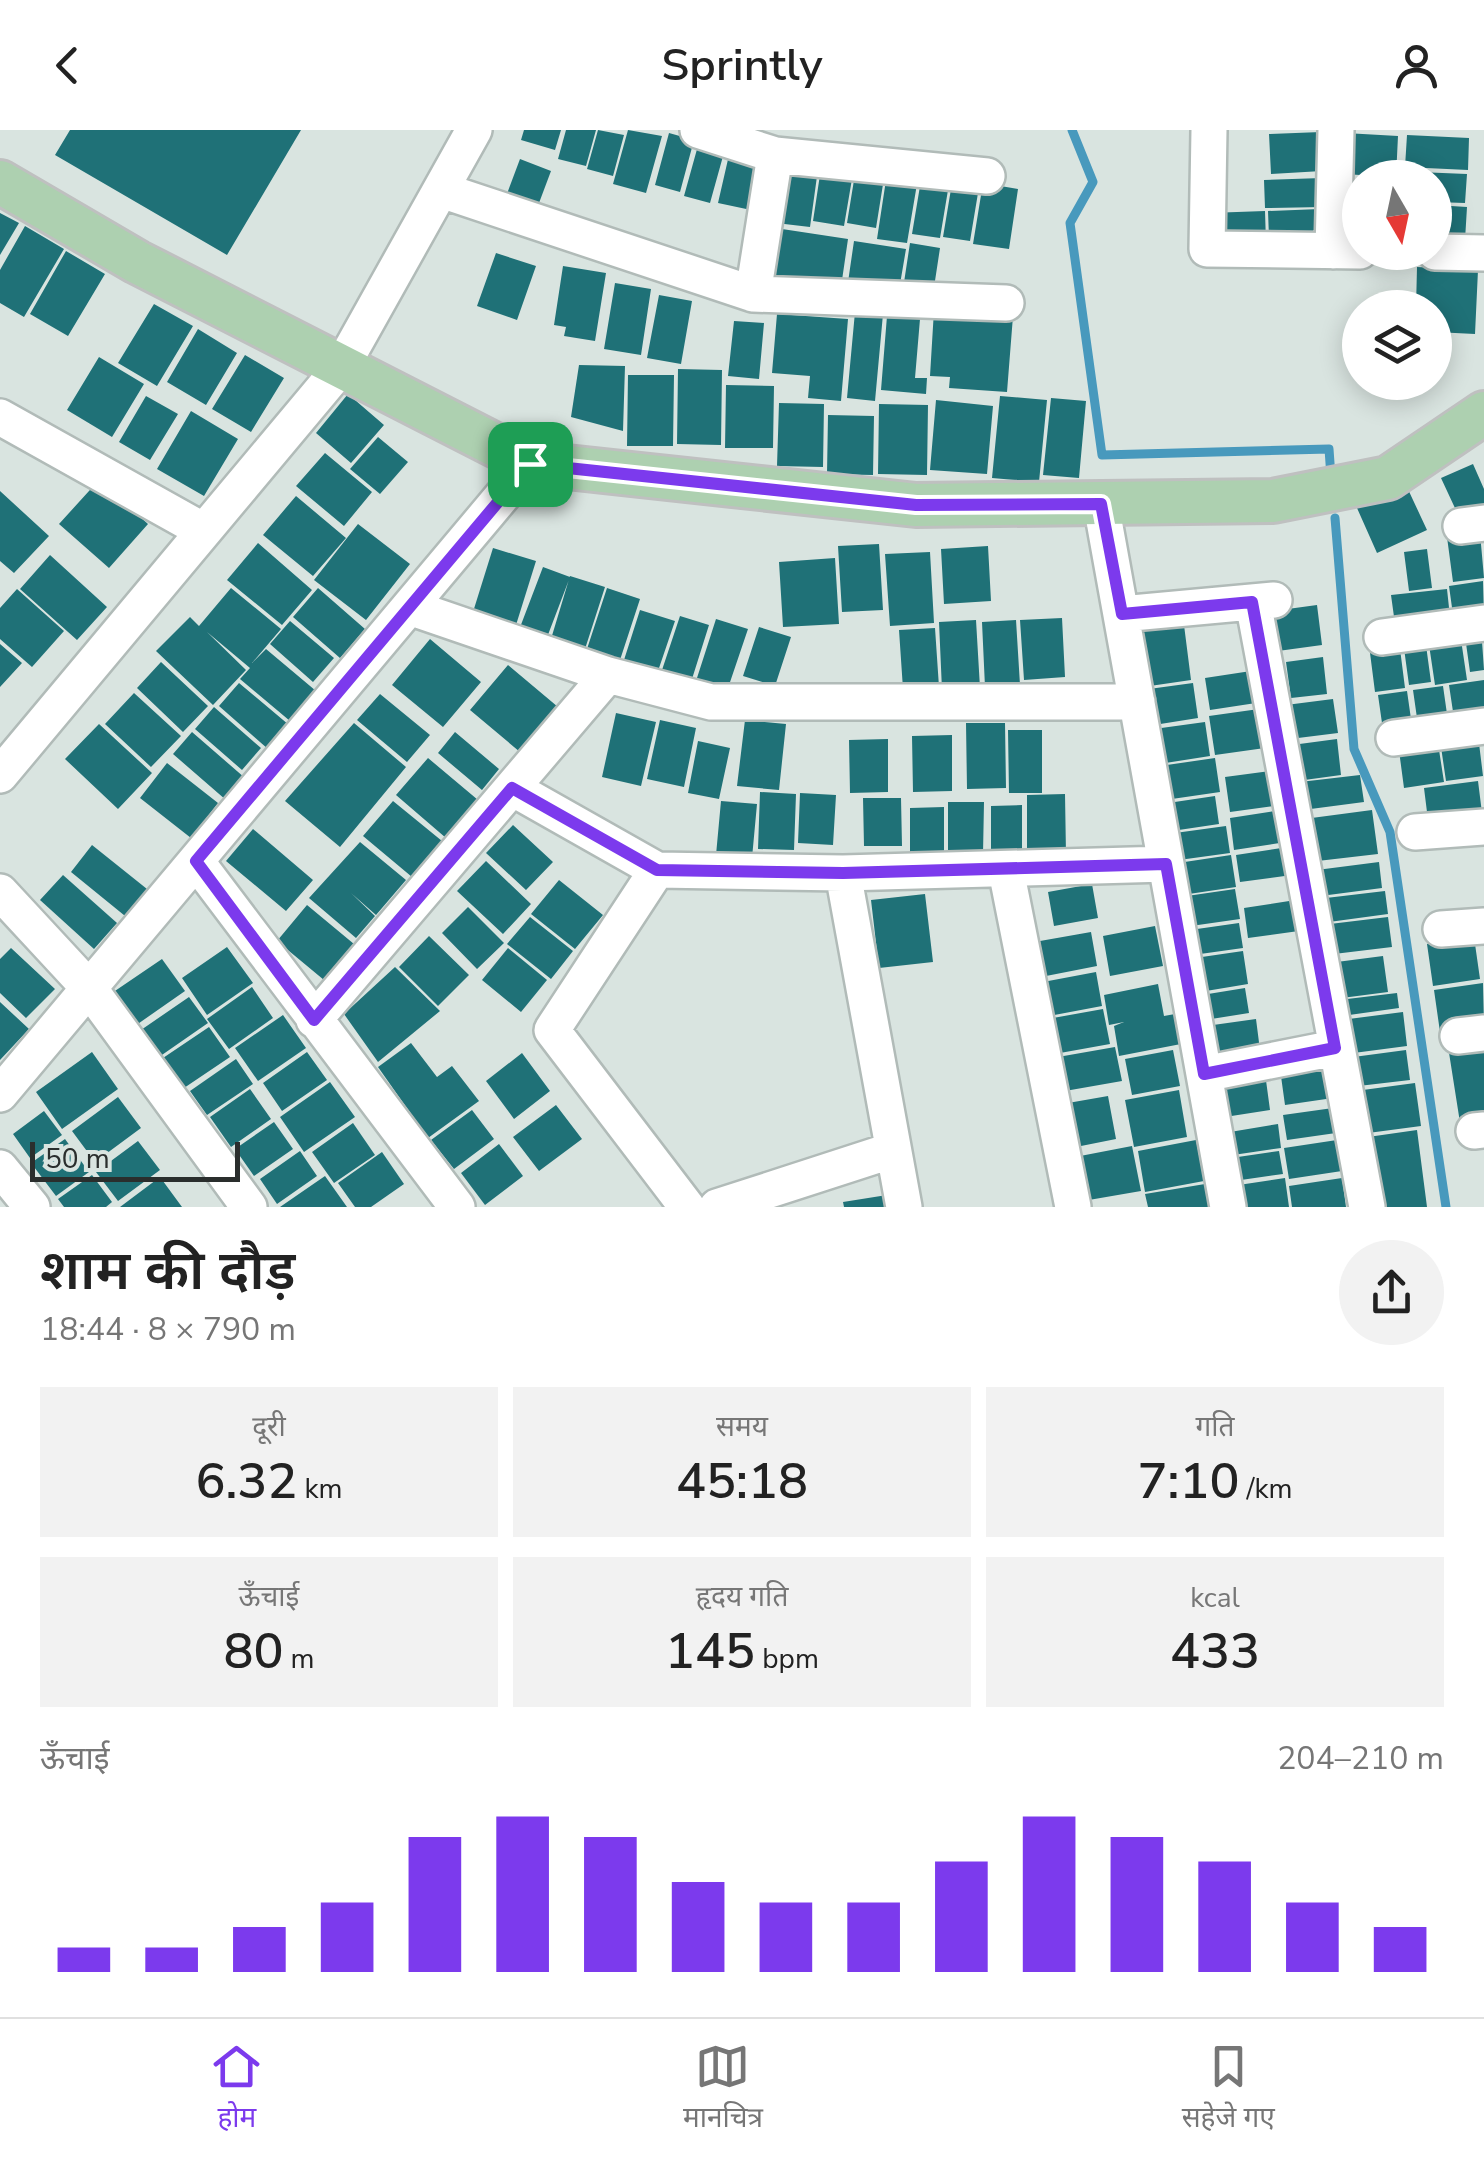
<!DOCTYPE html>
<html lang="hi">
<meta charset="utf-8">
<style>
body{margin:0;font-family:"Nunito Sans","Noto Sans Devanagari",sans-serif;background:#f2f2f2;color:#222;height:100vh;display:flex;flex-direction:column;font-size:38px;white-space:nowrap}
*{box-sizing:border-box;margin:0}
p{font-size:32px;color:#767676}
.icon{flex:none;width:55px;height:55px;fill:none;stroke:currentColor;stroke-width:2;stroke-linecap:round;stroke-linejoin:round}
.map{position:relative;height:1077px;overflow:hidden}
.drawer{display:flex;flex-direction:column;background:#fff;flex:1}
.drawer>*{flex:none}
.needle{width:65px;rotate:171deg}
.fabs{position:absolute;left:1342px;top:30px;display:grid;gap:20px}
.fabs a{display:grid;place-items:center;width:110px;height:110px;border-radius:50%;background:#fff;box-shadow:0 5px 25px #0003;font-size:50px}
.scale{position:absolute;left:30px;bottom:25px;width:210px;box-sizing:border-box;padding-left:10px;border:5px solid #2a2e2d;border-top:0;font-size:28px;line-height:35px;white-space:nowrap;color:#2a2e2d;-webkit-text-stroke:8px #d9e4e0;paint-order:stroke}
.pin{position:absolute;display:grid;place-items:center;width:85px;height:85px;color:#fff;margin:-42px;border-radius:20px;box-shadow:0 5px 15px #0006}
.round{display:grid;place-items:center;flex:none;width:105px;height:105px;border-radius:52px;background:#f2f2f2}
.overview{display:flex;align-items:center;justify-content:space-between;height:170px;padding:0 40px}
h1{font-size:55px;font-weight:600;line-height:75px}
.figures{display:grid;grid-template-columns:repeat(3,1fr);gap:15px;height:170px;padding:10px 40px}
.figures div{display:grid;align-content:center;border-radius:0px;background:#f2f2f2;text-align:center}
.figures b{font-size:50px;font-weight:600}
.figures small{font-size:28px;font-weight:400}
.figures p{font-size:28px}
.chart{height:280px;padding:20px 40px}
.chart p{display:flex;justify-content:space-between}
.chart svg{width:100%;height:180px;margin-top:10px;stroke:#7c3aed;stroke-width:6}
header{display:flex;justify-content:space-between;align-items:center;height:130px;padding:0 40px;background:#fff;font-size:45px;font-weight:600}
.tabs{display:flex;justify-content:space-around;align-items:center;height:140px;border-top:2px solid #e0e0e0;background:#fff;font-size:28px;color:#767676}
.tabs a{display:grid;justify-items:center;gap:5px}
.tabs .current{color:#7c3aed}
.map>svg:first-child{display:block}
</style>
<header><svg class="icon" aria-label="back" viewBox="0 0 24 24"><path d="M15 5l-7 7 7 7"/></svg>Sprintly<svg class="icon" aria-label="person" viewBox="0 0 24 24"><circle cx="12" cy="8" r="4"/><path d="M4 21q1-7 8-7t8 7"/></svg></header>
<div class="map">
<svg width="1484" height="1077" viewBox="0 0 1484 1077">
<rect width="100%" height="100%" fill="#d9e4e0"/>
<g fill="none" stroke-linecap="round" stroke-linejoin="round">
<path stroke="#4899bd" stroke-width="9" d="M 1072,0 L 1093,52 L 1070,93 L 1102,325 L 1329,319 L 1331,347
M 1335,388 L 1354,619 L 1390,702 L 1446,1077"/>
</g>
<path fill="#1f7177" d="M 70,0 L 301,0 L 227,125 L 55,25 Z
M 524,0 L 561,0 L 555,20 L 521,10 Z
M 566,0 L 596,0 L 586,36 L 558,29 Z
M 598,0 L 624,5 L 613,46 L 587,39 Z
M 628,0 L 662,6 L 646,63 L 613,54 Z
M 1321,2 L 1322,41 L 1271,44 L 1269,4 Z
M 669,3 L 694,10 L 680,62 L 655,55 Z
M 1345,3 L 1398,6 L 1396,47 L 1343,44 Z
M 1407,5 L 1469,8 L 1468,40 L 1405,37 Z
M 699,12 L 725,19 L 710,73 L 684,66 Z
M 729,25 L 762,33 L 751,80 L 718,73 Z
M 520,29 L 551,41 L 536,81 L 505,69 Z
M 784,34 L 818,39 L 810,97 L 776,93 Z
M 821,38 L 853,43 L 844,96 L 813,91 Z
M 1418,42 L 1467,44 L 1465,73 L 1435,72 L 1435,48 L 1418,48 Z
M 855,44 L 884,48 L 876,98 L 847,93 Z
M 1322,48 L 1323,77 L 1265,78 L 1264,50 Z
M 886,50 L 917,54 L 907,113 L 877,109 Z
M 921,50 L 949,54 L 940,108 L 912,104 Z
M 952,53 L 979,57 L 970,111 L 943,107 Z
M 983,53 L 1018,59 L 1009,119 L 973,114 Z
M 1343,70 L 1360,71 L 1360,116 L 1340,115 Z
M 1435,75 L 1467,77 L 1465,110 L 1435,108 Z
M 1320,79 L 1321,106 L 1269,108 L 1268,81 Z
M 1265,81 L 1266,113 L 1210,115 L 1209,83 Z
M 0,83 L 19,93 L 0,125 Z
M 25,96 L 64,119 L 24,187 L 0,173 L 0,140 Z
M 782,99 L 848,109 L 840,164 L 773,153 Z
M 854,111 L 906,119 L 898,166 L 847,159 Z
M 910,113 L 940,118 L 933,164 L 903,159 Z
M 66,121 L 105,144 L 68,206 L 30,184 Z
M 496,123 L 536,136 L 517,190 L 477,176 Z
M 563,136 L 606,143 L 595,211 L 564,206 L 566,197 L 554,195 Z
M 1417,137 L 1478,140 L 1475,204 L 1435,202 L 1435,178 L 1416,178 Z
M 615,153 L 651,159 L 641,225 L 604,219 Z
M 659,165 L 692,171 L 681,234 L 647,228 Z
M 154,174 L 193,196 L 157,256 L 118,233 Z
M 934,180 L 1013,186 L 1007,262 L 949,258 L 950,247 L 930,246 Z
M 855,182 L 883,184 L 875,271 L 847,268 Z
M 777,184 L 848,189 L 841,271 L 808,268 L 810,246 L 772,243 Z
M 887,186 L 920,189 L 915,248 L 927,248 L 926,264 L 881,260 Z
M 734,191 L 764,193 L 759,249 L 728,246 Z
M 198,199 L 237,223 L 206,275 L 167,252 Z
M 245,225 L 284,248 L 251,302 L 212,279 Z
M 99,227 L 144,254 L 112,307 L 67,280 Z
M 579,235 L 625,236 L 623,301 L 571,287 Z
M 678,239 L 722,240 L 721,315 L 677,314 Z
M 628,245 L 674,245 L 673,316 L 627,316 Z
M 726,255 L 774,256 L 773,318 L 725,318 Z
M 348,264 L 384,295 L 351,333 L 316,303 Z
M 146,266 L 178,284 L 150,330 L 119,312 Z
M 1000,266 L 1047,270 L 1039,352 L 992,348 Z
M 1051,268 L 1086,271 L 1079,348 L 1043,345 Z
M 936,270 L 993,276 L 987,344 L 930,340 Z
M 779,273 L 824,274 L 823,337 L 777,336 Z
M 879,274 L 928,275 L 927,345 L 878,344 Z
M 191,281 L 238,309 L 204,366 L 157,339 Z
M 828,285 L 874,286 L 873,345 L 827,344 Z
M 378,307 L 408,332 L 380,364 L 350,339 Z
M 325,323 L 372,362 L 344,396 L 296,356 Z
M 1473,334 L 1484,359 L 1484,381 L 1461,391 L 1441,348 Z
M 99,350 L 148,394 L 109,438 L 59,394 Z
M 1406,355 L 1427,400 L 1377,423 L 1357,378 Z
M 0,361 L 49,406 L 14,443 L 0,431 Z
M 296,366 L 346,408 L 313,446 L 263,405 Z
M 358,394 L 410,434 L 366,490 L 314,450 Z
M 1480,403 L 1484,448 L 1453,452 L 1447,407 Z
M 258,413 L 312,460 L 282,495 L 227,450 Z
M 879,414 L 883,480 L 842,482 L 838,416 Z
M 988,416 L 991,471 L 944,474 L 941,419 Z
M 493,418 L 536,431 L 516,495 L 473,482 Z
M 1427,419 L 1432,458 L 1409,461 L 1404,422 Z
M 930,422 L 934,493 L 890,496 L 885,424 Z
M 50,425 L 107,477 L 77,510 L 20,459 Z
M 835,428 L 839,494 L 783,497 L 779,432 Z
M 543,437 L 570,447 L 546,510 L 519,500 Z
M 570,446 L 605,457 L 585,519 L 551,509 Z
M 1483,451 L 1484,488 L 1454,492 L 1449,456 Z
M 231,458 L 281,499 L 252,533 L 266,519 L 316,561 L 290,591 L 240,549 L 250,538 L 207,502 L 246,540 L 213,575 L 156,521 L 190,487 L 199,496 Z
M 318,458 L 365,499 L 340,528 L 293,487 Z
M 607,458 L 640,469 L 620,530 L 587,519 Z
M 17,459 L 64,501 L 32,537 L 0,509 L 0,478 Z
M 1447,459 L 1450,487 L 1395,494 L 1391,465 Z
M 1317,475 L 1322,515 L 1278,521 L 1273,481 Z
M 640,480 L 675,491 L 658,541 L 624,530 Z
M 680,486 L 709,495 L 692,549 L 662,540 Z
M 1062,488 L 1065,547 L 1024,550 L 1020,490 Z
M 716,489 L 748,499 L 727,561 L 696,551 Z
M 976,490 L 980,558 L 942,560 L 939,492 Z
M 1016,490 L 1020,555 L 985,557 L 982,492 Z
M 290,491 L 334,528 L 313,552 L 270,514 Z
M 1184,495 L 1191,550 L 1143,557 L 1135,501 Z
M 759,497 L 791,507 L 775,556 L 743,546 Z
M 1481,497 L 1484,540 L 1470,542 L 1464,499 Z
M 935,498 L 939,557 L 903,559 L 899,500 Z
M 1460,503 L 1467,550 L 1435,555 L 1428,508 Z
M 1425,508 L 1431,552 L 1409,555 L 1403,511 Z
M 430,509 L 481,552 L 443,597 L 392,555 Z
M 1399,511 L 1405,558 L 1375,562 L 1369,515 Z
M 0,514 L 22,533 L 0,557 Z
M 1323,527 L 1327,564 L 1291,568 L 1286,532 Z
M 161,532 L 208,576 L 183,602 L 137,558 Z
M 508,535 L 558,577 L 520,622 L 470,580 Z
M 1251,541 L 1256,573 L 1210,580 L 1205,548 Z
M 1484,550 L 1484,591 L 1455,595 L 1449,555 Z
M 239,553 L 289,595 L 268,619 L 219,576 Z
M 1193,553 L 1198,588 L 1154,595 L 1149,559 Z
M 1443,556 L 1449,598 L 1419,602 L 1413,560 Z
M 1407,561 L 1413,603 L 1384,607 L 1378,565 Z
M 134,563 L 181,606 L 151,637 L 105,594 Z
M 380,564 L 430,605 L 407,632 L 357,590 Z
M 1333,569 L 1338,603 L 1290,609 L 1286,575 Z
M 214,577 L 261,618 L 242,640 L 195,599 Z
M 1266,578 L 1272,617 L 1215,625 L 1209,586 Z
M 616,583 L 656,592 L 641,656 L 602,647 Z
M 660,590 L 696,598 L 684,657 L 647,649 Z
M 745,590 L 786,594 L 779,660 L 737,656 Z
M 1205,592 L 1210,626 L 1159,634 L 1154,599 Z
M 354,593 L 406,637 L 340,717 L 285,671 Z
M 966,593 L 1005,593 L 1006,658 L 967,659 Z
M 99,594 L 152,643 L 118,679 L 65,629 Z
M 1008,600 L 1042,600 L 1042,663 L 1009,663 Z
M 192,602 L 245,648 L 226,670 L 173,624 Z
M 455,602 L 499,639 L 482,660 L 438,623 Z
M 952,605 L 952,661 L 913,662 L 912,606 Z
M 1478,605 L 1483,646 L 1446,651 L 1440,610 Z
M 1437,607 L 1444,652 L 1404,658 L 1398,613 Z
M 888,609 L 888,662 L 850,663 L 849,610 Z
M 1337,609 L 1341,645 L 1297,651 L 1292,615 Z
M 698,611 L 730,618 L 719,669 L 688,663 Z
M 428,628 L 478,670 L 446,708 L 396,665 Z
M 1215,628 L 1220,662 L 1165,670 L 1160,636 Z
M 167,633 L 218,673 L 191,708 L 140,668 Z
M 1277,640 L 1282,675 L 1230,682 L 1225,647 Z
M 1360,645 L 1364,672 L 1303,680 L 1300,652 Z
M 1478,651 L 1483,691 L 1429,698 L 1424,658 Z
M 760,662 L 796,664 L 794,720 L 758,719 Z
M 800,663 L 836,665 L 833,715 L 798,713 Z
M 1065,664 L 1066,725 L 1027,726 L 1027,665 Z
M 1215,666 L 1219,694 L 1172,701 L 1168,673 Z
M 863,668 L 901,668 L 902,716 L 864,716 Z
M 393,671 L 442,711 L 412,747 L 363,706 Z
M 721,671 L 757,674 L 752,728 L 716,725 Z
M 948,672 L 984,672 L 983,724 L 948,724 Z
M 1022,675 L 1022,724 L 991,724 L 991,676 Z
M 944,677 L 944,730 L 910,731 L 910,678 Z
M 1282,680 L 1286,712 L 1234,720 L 1230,688 Z
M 1372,680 L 1378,724 L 1309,732 L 1304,689 Z
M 513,695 L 553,732 L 526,760 L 486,723 Z
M 1226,696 L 1230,723 L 1179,730 L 1175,703 Z
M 253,699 L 313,750 L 286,781 L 226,731 Z
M 360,712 L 406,750 L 376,785 L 351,763 L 375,786 L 356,808 L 309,768 Z
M 92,715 L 152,763 L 130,790 L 71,742 Z
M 1288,717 L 1292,745 L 1240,752 L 1236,725 Z
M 1231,725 L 1236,757 L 1182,765 L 1178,733 Z
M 486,731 L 531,774 L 503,804 L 457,761 Z
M 1379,732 L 1382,758 L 1313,767 L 1309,741 Z
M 63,745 L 117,793 L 94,819 L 40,770 Z
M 559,750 L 603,785 L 575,819 L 531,784 Z
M 1092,754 L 1098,788 L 1054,796 L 1048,762 Z
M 1235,759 L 1240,789 L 1191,796 L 1187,766 Z
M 1385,761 L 1388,784 L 1329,792 L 1326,768 Z
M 925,764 L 933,832 L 879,838 L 871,770 Z
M 1302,769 L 1306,800 L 1248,808 L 1244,778 Z
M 307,775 L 360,819 L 330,855 L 277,811 Z
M 468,777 L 504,813 L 477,839 L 442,803 Z
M 530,787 L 573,821 L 551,849 L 507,814 Z
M 1388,787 L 1392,817 L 1334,824 L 1330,794 Z
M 1239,793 L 1243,818 L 1193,825 L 1190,800 Z
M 1155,796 L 1163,836 L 1110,846 L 1103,806 Z
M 1091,802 L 1097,836 L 1046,846 L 1040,811 Z
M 429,806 L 469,845 L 438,876 L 399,837 Z
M 1474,807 L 1480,849 L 1433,856 L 1427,814 Z
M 227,817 L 253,853 L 207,885 L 182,848 Z
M 11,818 L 55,859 L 26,888 L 0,863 L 0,829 Z
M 508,818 L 547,850 L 521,882 L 482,850 Z
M 1243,821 L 1248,854 L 1200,862 L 1195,828 Z
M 1383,826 L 1388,862 L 1334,869 L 1329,833 Z
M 162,829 L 185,861 L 132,898 L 109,865 Z
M 395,837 L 440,881 L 378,932 L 344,884 Z
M 1096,842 L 1102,876 L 1049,886 L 1043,852 Z
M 1483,853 L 1484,896 L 1440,902 L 1434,860 Z
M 1158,854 L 1164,886 L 1175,884 L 1181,914 L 1119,926 L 1114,896 L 1124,892 L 1109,895 L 1104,865 Z
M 252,857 L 273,888 L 229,919 L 207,889 Z
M 1245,858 L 1249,883 L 1205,890 L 1202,865 Z
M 1397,863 L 1399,878 L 1342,886 L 1339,870 Z
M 189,867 L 208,893 L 159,927 L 141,900 Z
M 0,872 L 29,899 L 0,930 Z
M 1103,879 L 1110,914 L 1060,923 L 1053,888 Z
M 1403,882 L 1407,916 L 1346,924 L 1341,890 Z
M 283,885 L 306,918 L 258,951 L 235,918 Z
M 1256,889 L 1261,928 L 1211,935 L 1206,896 Z
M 209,897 L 230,927 L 184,958 L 163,928 Z
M 1484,905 L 1484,996 L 1461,999 L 1447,910 Z
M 411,913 L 437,947 L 452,936 L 479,971 L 428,1008 L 378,937 Z
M 1115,917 L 1122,951 L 1065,961 L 1058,927 Z
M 1173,920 L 1180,956 L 1132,965 L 1125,929 Z
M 1406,920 L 1410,950 L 1350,957 L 1346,928 Z
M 92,922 L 118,959 L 62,999 L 36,962 Z
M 307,922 L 327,950 L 282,981 L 263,953 Z
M 522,923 L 550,961 L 514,989 L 486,951 Z
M 236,929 L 253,954 L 207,985 L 190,961 Z
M 1328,932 L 1333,968 L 1285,975 L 1280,939 Z
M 1265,943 L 1270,980 L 1225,987 L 1220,950 Z
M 330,952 L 355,987 L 304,1022 L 280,987 Z
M 1415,953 L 1421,996 L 1353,1005 L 1348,962 Z
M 250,959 L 271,989 L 231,1017 L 210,987 Z
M 1179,960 L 1187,1007 L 1134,1017 L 1125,970 Z
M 1108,966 L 1116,1009 L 1076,1017 L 1068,973 Z
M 118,967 L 141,998 L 95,1032 L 72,1001 Z
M 556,975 L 582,1009 L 539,1041 L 513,1007 Z
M 1333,978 L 1336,1003 L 1287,1010 L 1283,985 Z
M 472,980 L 494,1009 L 454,1039 L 431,1010 Z
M 44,981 L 62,1005 L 30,1028 L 13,1004 Z
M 274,992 L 293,1019 L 254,1046 L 235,1019 Z
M 353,993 L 375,1025 L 334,1053 L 312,1022 Z
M 1278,994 L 1281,1018 L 1233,1025 L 1230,1002 Z
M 1417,1000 L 1427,1077 L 1370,1077 L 1361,1008 Z
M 65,1009 L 89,1042 L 56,1066 L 31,1033 Z
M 1196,1010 L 1204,1051 L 1145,1062 L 1138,1021 Z
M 1337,1010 L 1342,1041 L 1289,1049 L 1284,1018 Z
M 138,1011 L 160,1040 L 118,1071 L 96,1042 Z
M 499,1014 L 523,1046 L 485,1075 L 461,1043 Z
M 1132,1016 L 1141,1061 L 1083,1071 L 1075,1027 Z
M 300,1021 L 317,1046 L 277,1074 L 260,1049 Z
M 1279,1021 L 1283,1044 L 1234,1051 L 1231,1028 Z
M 382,1022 L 404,1054 L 371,1077 L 355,1077 L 338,1053 Z
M 92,1045 L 112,1072 L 106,1077 L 64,1077 L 58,1069 Z
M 325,1046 L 347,1077 L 280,1077 Z
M 160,1047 L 182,1077 L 120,1077 Z
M 1285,1048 L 1289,1077 L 1235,1077 L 1232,1056 Z
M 1342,1048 L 1346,1077 L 1292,1077 L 1289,1056 Z
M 1205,1054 L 1209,1077 L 1148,1077 L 1145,1064 Z
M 887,1065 L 889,1077 L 844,1077 L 843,1072 Z"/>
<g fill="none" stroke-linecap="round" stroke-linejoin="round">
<g stroke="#b1bbb8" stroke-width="40">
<path id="minor" d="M 698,0 L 775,25 L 987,46
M 1209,0 L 1207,119 L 1360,121
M 441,60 L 753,164 L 1006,173
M 1333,121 L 1336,0
M 1435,122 L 1484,123
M 753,164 L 775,25
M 0,287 L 204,401
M 1101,374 L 1228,1077
M 1461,396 L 1484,393
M 1253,472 L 1367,1077
M 409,477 L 608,545 L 711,572 L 1137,572
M 1121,484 L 1274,470
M 1382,507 L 1484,493
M 1394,608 L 1484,596
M 0,645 L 342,236 L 474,0
M 512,658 L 657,740 L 843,743 L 1166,734
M 1415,702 L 1484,697
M 196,731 L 457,1077
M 657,740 L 552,900 L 687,1077
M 1006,740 L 1073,1077
M 843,743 L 904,1077
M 0,762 L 89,858 L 249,1077
M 1441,799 L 1484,796
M 314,890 L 608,545
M 1458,906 L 1484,903
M 1204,944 L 1335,918
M 0,964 L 530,333
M 1474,1001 L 1484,1000
M 0,1038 L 32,1077
M 717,1077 L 893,1020"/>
</g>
<g stroke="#bfc0c0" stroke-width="48">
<path id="major" d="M 0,52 L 137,132 L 530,333 L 916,375 L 1273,371 L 1388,348 L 1484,283"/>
</g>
<use href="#minor" stroke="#fff" stroke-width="35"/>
<use href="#major" stroke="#add0b0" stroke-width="42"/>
</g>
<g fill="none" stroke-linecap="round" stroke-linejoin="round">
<g stroke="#fff" stroke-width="20">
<path id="route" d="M 530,334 L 916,375 L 1101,374 L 1122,484 L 1252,472 L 1335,918 L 1204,944 L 1166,734 L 843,743 L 657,740 L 512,658 L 314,890 L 196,731 Z"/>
</g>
<use href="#route" stroke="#7c3aed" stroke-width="12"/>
</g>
</svg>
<div class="fabs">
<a><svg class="needle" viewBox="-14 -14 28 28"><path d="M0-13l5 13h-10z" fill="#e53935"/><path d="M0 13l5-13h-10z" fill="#767676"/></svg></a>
<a><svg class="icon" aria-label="layers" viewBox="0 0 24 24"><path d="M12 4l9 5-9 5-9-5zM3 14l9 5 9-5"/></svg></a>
</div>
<div class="scale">50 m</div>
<div class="pin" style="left:530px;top:334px;background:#1e9e55"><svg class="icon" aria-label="arrive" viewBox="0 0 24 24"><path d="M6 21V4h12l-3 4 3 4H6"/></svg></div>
</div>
<section class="drawer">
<div class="overview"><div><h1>शाम की दौड़</h1><p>18:44 · 8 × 790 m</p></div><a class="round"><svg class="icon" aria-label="share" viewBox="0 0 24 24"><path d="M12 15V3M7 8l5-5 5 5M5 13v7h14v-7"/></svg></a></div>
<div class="figures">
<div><p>दूरी</p><b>6.32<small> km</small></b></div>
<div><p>समय</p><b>45:18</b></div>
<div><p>गति</p><b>7:10<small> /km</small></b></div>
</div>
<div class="figures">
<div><p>ऊँचाई</p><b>80<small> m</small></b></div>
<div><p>हृदय गति</p><b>145<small> bpm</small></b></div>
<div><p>kcal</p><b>433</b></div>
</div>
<div class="chart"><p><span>ऊँचाई</span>204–210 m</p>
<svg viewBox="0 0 160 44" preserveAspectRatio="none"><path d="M5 44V38M15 44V38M25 44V33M35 44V27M45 44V11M55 44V6M65 44V11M75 44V22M85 44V27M95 44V27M105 44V17M115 44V6M125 44V11M135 44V17M145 44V27M155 44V33"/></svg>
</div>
</section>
<nav class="tabs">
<a class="current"><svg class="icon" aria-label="home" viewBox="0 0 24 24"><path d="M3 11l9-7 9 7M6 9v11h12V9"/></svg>होम</a>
<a><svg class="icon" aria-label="map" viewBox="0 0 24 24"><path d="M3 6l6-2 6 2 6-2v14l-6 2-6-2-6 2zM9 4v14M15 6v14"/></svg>मानचित्र</a>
<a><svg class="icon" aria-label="saved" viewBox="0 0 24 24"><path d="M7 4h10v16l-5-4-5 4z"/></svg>सहेजे गए</a>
</nav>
